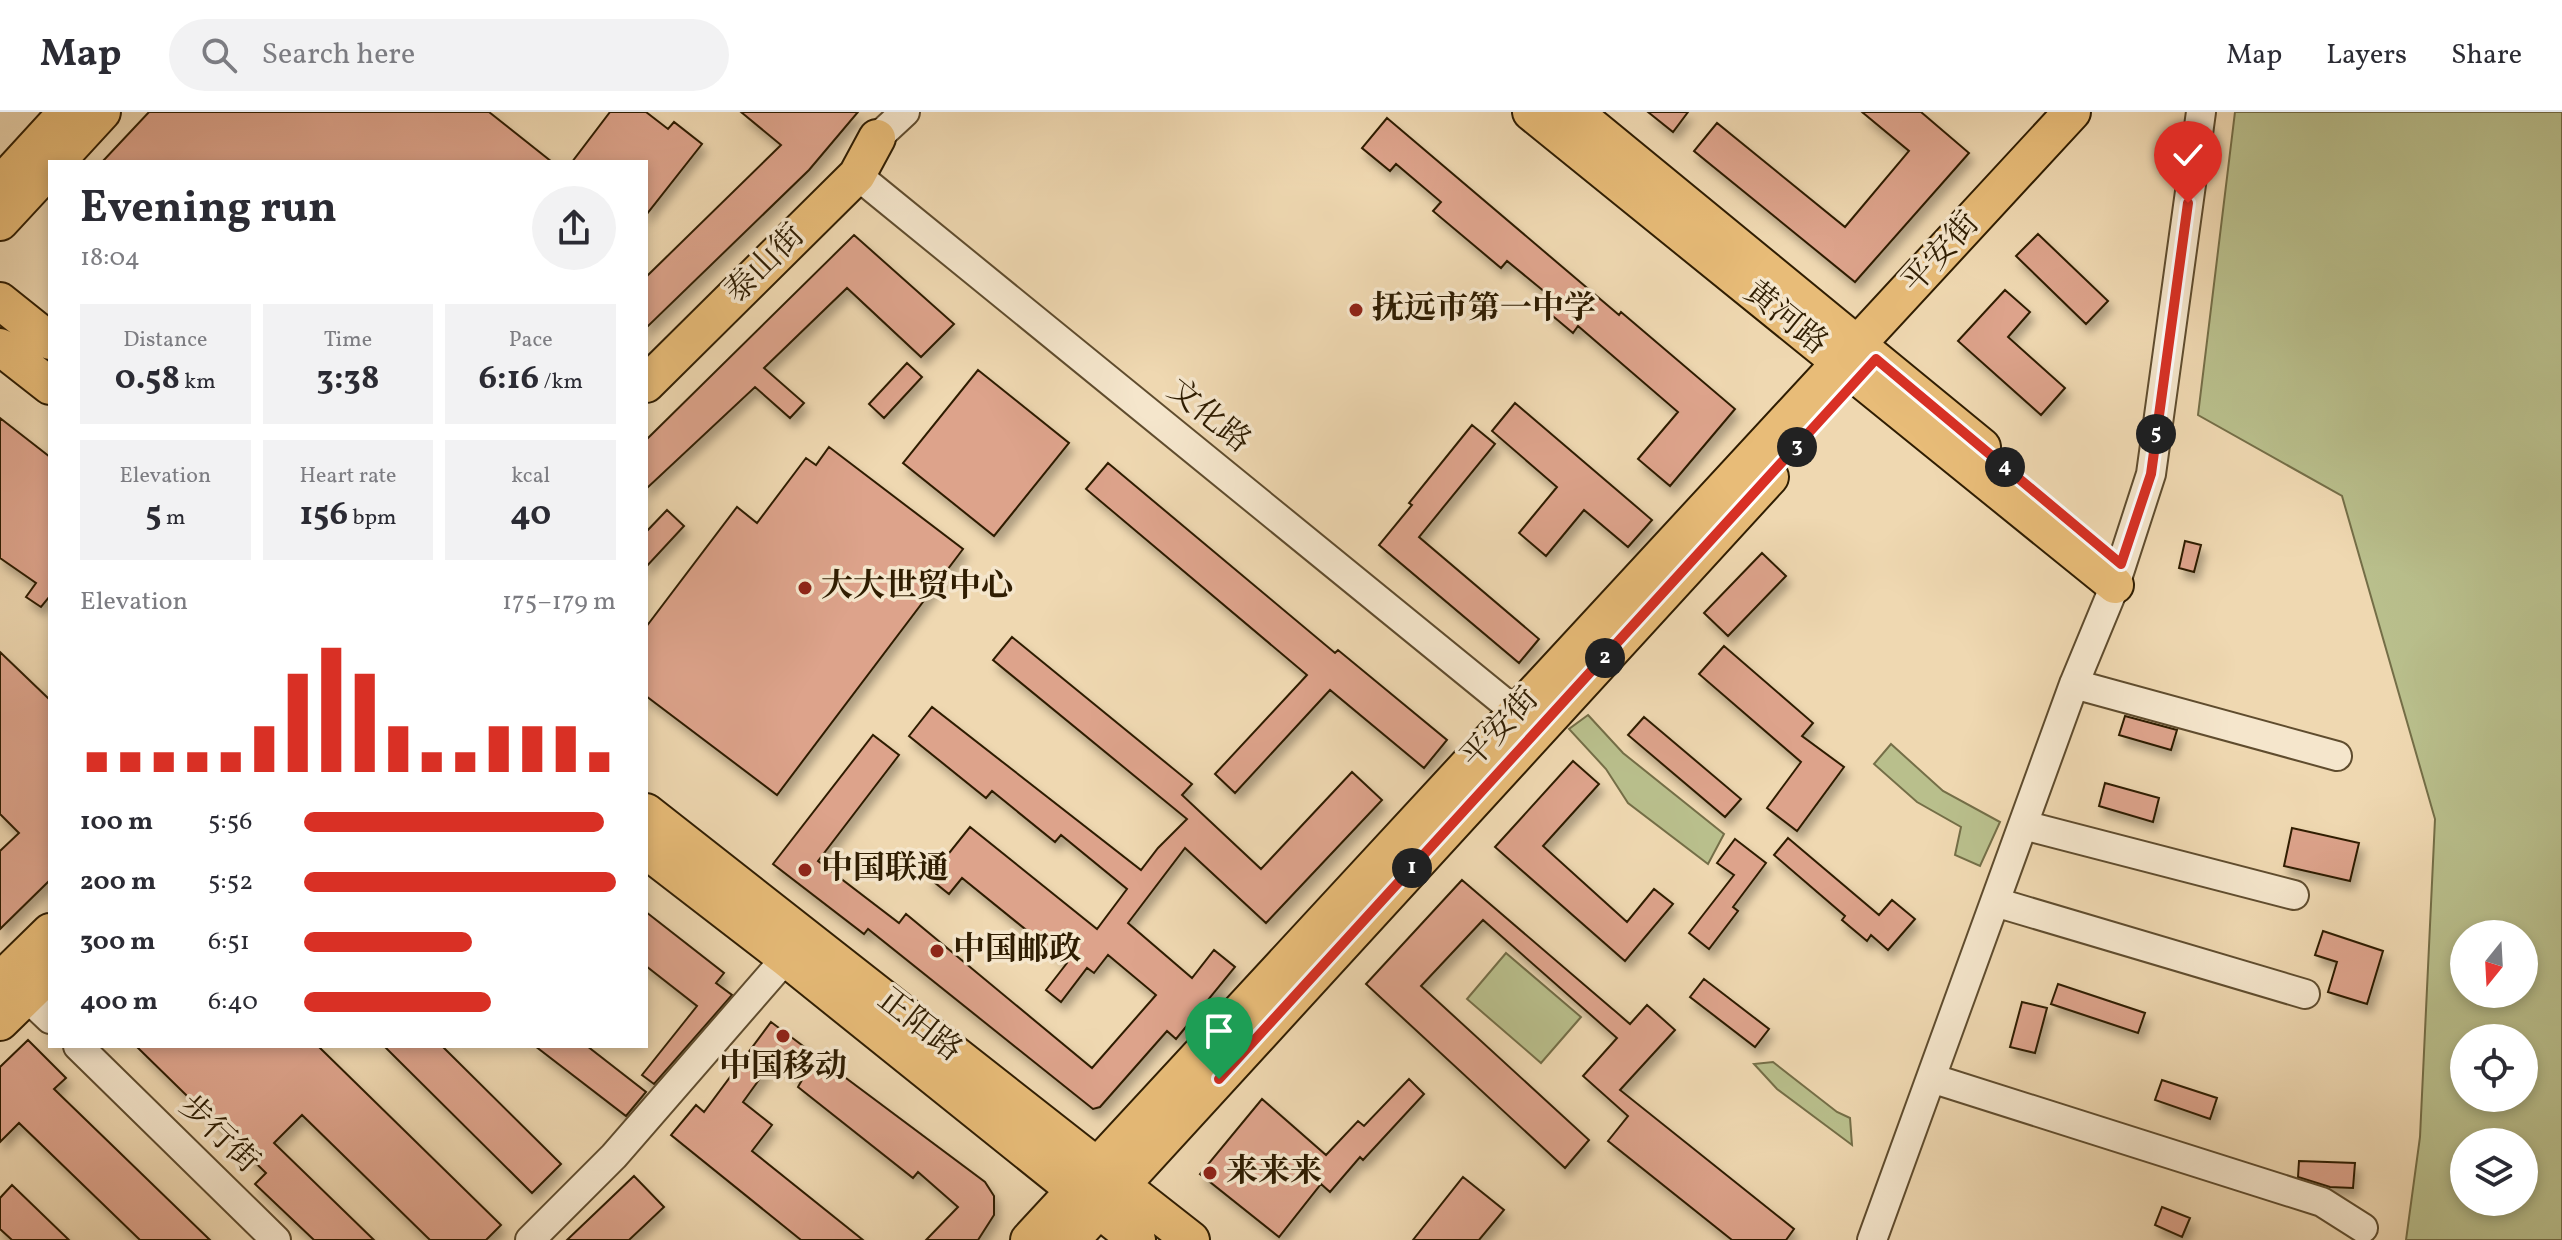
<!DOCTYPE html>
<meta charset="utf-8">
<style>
body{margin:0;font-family:Vollkorn,"Noto Serif SC",serif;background:#f2f2f3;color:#2b2b33;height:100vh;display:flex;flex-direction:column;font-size:30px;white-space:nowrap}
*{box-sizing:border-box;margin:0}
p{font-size:26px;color:#7c7c81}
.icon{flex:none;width:44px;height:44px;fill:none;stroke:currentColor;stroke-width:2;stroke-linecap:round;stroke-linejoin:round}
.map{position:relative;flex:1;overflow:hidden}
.drawer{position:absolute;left:48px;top:48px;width:600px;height:888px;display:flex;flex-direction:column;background:#fff;border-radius:0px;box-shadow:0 4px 12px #0003}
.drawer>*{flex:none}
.needle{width:52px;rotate:198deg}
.controls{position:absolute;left:2450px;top:808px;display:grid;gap:16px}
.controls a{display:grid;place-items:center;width:88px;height:88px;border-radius:50%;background:#fff;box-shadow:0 4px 12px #0003;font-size:40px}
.pin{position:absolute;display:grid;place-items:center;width:68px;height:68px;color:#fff;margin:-82px -34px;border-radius:50% 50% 50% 0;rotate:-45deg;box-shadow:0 0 8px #0007}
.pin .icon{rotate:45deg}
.km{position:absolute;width:40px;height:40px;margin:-20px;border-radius:50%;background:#222;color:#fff;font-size:22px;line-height:40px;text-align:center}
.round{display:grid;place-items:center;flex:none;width:84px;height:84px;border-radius:42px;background:#f2f2f3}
.summary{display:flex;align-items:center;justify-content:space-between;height:136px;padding:0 32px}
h1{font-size:44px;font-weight:700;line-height:60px}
.metrics{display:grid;grid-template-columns:repeat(3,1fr);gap:12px;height:136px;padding:8px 32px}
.metrics div{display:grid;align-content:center;border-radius:0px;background:#f2f2f3;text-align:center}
.metrics b{font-size:34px;font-weight:700}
.metrics small{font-size:22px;font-weight:400}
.metrics p{font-size:22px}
.chart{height:224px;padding:16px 32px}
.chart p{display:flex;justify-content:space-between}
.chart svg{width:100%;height:144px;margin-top:8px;stroke:#d93025;stroke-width:6}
ul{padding:0 32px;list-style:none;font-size:26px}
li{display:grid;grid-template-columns:128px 96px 1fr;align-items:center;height:60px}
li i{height:20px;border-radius:10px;background:#d93025}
header{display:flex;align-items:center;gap:48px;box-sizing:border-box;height:112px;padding:0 40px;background:#fff;border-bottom:2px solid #e1e1e2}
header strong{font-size:38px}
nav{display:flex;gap:44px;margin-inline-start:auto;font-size:28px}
.search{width:560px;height:72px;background:#f2f2f3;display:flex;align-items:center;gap:20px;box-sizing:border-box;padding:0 28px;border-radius:44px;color:#7c7c81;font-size:30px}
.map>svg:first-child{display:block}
</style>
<header>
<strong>Map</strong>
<div class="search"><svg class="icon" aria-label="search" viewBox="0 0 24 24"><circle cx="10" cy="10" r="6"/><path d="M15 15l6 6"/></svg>Search here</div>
<nav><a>Map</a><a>Layers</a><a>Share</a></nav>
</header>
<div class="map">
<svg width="2562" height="1128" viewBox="0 0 2562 1128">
<defs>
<filter id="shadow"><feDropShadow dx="4.5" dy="8" stdDeviation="4" flood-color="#0004"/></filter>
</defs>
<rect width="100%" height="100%" fill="#efd8b1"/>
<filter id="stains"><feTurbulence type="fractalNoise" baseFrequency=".0025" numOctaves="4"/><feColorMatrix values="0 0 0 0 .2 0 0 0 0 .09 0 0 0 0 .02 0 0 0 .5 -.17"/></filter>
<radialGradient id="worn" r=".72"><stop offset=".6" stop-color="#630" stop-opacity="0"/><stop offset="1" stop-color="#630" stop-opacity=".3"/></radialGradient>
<path fill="#b9bf8c" stroke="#746e47" stroke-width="2" fill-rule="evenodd" d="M 2235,0 L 2562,0 L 2562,1128 L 2406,1128 L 2420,1025 L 2435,707 L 2342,384 L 2198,303 ZM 2524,822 L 2524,882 L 2464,882 L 2464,822 ZM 2464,926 L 2524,926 L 2524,986 L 2464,986 ZM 2464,1030 L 2524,1030 L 2524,1090 L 2464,1090 Z
M 1588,603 L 1623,641 L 1724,722 L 1708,752 L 1628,691 L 1606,657 L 1569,617 Z
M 1891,632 L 1943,679 L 2000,710 L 1980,754 L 1955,743 L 1961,715 L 1917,690 L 1874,652 Z
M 1506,841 L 1581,905 L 1541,951 L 1467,887 Z
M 1773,950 L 1837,1000 L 1850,1006 L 1852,1033 L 1777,977 L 1754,952 Z"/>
<path fill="#dda38b" stroke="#2f1d02" stroke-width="2" filter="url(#shadow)" d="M 149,0 L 489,0 L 552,50 L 102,50 Z
M 610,0 L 646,0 L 668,17 L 674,10 L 702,32 L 646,103 L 646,50 L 572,50 Z
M 741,0 L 858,0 L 809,58 L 646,216 L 646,165 L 781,33 Z
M 1648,0 L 1688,0 L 1673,20 Z
M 1862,0 L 1921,0 L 1969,41 L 1855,170 L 1694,39 L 1717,11 L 1845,115 L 1909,39 Z
M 1387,6 L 1619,203 L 1621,200 L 1735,297 L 1670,374 L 1638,347 L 1678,300 L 1578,214 L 1573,221 L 1542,195 L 1551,185 L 1507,149 L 1501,156 L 1433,99 L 1441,90 L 1396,52 L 1390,59 L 1362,36 Z
M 2038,122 L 2108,189 L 2086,212 L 2016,144 Z
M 854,123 L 954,212 L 921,245 L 847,176 L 764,256 L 804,291 L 790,306 L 755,275 L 646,377 L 646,328 Z
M 2005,178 L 2030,200 L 2008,225 L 2065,276 L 2041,303 L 1958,229 Z
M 907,251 L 922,265 L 884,306 L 869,292 Z
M 978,258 L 1069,331 L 994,424 L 903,351 Z
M 1515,291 L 1652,408 L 1628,435 L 1584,398 L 1546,444 L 1519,421 L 1557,375 L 1492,319 Z
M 0,306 L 50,345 L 50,484 L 41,495 L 26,485 L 36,471 L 0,446 Z
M 1472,313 L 1495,332 L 1419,425 L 1539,527 L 1519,551 L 1379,433 L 1412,393 L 1409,391 Z
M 829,335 L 963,437 L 777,683 L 646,584 L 646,515 L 737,395 L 757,411 L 806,346 L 816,353 Z
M 1108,351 L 1335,541 L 1338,538 L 1447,628 L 1424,656 L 1330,578 L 1235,681 L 1215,662 L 1307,563 L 1086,377 Z
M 667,398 L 684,414 L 646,455 L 646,420 Z
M 2185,429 L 2201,433 L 2194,460 L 2179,456 Z
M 1762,441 L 1786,464 L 1728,524 L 1704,501 Z
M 1012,525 L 1192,672 L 1182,683 L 1261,757 L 1352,660 L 1382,688 L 1266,811 L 1185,736 L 1128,811 L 1192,866 L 1214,838 L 1235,855 L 1176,927 L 1167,919 L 1100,995 L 1093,997 L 868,817 L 864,822 L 773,752 L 873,623 L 899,643 L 818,749 L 899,811 L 906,802 L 1092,956 L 1156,883 L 1108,843 L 1094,861 L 1087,856 L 1061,890 L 1046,878 L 1067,851 L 962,766 L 949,782 L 929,766 L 970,715 L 1097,817 L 1127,777 L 1061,723 L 1055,730 L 992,679 L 986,686 L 909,624 L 932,595 L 1141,758 L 1158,736 L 1187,707 L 993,548 Z
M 1724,534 L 1813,611 L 1802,624 L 1844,655 L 1797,719 L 1767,696 L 1801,650 L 1699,562 Z
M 0,540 L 50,588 L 50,768 L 0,817 L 0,739 L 19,721 L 0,702 Z
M 2125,604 L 2177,618 L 2171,638 L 2119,623 Z
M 1644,605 L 1741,687 L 1725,705 L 1628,623 Z
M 1573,649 L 1599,672 L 1543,734 L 1627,810 L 1654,777 L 1673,792 L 1625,849 L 1495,735 Z
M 2105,671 L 2159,686 L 2153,710 L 2099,694 Z
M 2292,716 L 2359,731 L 2350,769 L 2284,754 Z
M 1788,726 L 1879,803 L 1892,788 L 1915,807 L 1888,838 L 1871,823 L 1867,829 L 1842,808 L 1845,804 L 1774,743 Z
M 1735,727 L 1766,751 L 1733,795 L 1738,799 L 1709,837 L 1689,821 L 1734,763 L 1717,751 Z
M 1462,768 L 1630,912 L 1647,893 L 1675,918 L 1620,978 L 1794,1117 L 1786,1128 L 1732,1128 L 1608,1029 L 1628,1004 L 1583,964 L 1617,926 L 1483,808 L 1421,874 L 1589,1028 L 1565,1056 L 1366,872 Z
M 646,800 L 724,861 L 716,871 L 732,883 L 654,972 L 642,963 L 697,894 L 646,854 Z
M 2323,819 L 2383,839 L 2367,892 L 2328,880 L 2337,850 L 2315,843 Z
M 1704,867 L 1769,917 L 1755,935 L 1690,885 Z
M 2058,872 L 2145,901 L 2138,921 L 2051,892 Z
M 2022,890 L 2047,896 L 2035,941 L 2010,935 Z
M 771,910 L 985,1070 L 994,1084 L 994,1103 L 978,1128 L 926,1128 L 958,1095 L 918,1060 L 913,1066 L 798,975 L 802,968 L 774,947 L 743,990 L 772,1013 L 752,1039 L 863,1128 L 801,1128 L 671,1023 L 696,993 L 704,1000 Z
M 28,928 L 66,966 L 54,977 L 210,1128 L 140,1128 L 19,1011 L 0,1030 L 0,955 Z
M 136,934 L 318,934 L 501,1113 L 486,1128 L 430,1128 L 302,1003 L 274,1031 L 374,1128 L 314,1128 L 255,1072 L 266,1061 Z
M 384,934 L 442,934 L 561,1052 L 532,1081 Z
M 535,934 L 587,934 L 646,980 L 626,1004 Z
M 1409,967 L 1424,982 L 1363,1048 L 1360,1045 L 1330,1080 L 1321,1072 L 1279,1125 L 1200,1062 L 1262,987 L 1326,1043 L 1358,1009 L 1364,1014 Z
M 2162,968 L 2217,986 L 2210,1007 L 2155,988 Z
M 2299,1049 L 2355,1051 L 2353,1076 L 2330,1075 L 2298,1065 Z
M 634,1064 L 664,1095 L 629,1128 L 567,1128 Z
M 1463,1065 L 1504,1098 L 1479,1128 L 1413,1128 Z
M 12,1073 L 69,1128 L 12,1128 L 0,1117 L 0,1086 Z
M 2162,1095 L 2190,1106 L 2182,1125 L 2155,1113 Z"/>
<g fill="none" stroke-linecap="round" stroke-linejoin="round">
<g stroke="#5f4c2e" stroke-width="32">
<path id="minor" d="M 877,26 L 905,0
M 857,63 L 1516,600
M 2074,572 L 2337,644
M 2023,713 L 2294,783
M 1995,790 L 2305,882
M 26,884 L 50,907
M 78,934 L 276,1128
M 1931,966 L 2322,1090 L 2363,1116
M 530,1128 L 614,1044 L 786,846
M 1872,1128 L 2074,572 L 2115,473 L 2151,362 L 2201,0"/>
</g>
<g stroke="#2f1d02" stroke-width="40">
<path id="major" d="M 1531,0 L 2115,473
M 1574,0 L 1982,335
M 56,50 L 102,0
M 0,73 L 67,0
M 0,110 L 50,56
M 0,189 L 50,229
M 0,235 L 50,274
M 646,272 L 857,63 L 877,26
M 646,700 L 1191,1128
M 646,738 L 786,846 L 1137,1128
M 0,869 L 50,820
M 0,910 L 50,861
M 1029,1128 C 1377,752 1726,377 2072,0
M 1071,1128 L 1770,365"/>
</g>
<use href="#minor" stroke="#f5e6cc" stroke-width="28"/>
<use href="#major" stroke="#e8bc78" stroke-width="36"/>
</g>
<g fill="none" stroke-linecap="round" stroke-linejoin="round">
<g stroke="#fff" stroke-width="16">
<path id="route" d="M 1219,967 L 1876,247 L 2121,452 L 2151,362 L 2188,91"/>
</g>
<use href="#route" stroke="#d93025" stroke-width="10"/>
</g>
<g fill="#8f2418" stroke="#f5e6cc" stroke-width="3">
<circle cx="1356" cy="198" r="8"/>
<circle cx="805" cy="476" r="8"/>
<circle cx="805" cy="758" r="8"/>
<circle cx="937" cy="839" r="8"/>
<circle cx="783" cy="924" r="8"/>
<circle cx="1210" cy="1061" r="8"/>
</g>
<g text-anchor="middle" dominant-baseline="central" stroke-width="7" stroke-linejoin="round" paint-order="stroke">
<g font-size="32" fill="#2f1d02" stroke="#f5e6cc">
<text transform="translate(1942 142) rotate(-48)">平安街</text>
<text transform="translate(766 153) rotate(-45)">泰山街</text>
<text transform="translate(1785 207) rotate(39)">黄河路</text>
<text transform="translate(1208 305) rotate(39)">文化路</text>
<text transform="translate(1501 617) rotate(-47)">平安街</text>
<text transform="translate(919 914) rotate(38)">正阳路</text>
<text transform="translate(218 1023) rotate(44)">步行街</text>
</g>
<g font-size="32" font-weight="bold" fill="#2f1d02" stroke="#f5e6cc" text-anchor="start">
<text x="1372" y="198">抚远市第一中学</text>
<text x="821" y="476">大大世贸中心</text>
<text x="821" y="758">中国联通</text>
<text x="953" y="839">中国邮政</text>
<text x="783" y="956" text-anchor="middle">中国移动</text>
<text x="1226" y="1061">来来来</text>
</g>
</g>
<rect width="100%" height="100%" filter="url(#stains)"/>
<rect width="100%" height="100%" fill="url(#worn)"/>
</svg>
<div class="controls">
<a><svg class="needle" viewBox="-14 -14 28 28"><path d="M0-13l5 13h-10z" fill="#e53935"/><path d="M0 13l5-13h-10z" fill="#7c7c81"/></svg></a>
<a><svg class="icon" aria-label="locate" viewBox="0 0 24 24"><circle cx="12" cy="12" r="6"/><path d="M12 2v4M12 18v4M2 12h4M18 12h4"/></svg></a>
<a><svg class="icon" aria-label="layers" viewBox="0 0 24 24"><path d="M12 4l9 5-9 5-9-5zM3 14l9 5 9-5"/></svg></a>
</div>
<div class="pin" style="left:1219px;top:967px;background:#1e9e55"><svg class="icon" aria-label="arrive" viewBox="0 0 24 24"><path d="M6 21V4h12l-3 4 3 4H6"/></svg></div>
<div class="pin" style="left:2188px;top:91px;background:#d93025"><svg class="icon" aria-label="check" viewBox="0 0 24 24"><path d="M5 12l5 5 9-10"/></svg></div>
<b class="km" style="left:1412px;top:756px">1</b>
<b class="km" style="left:1605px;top:546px">2</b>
<b class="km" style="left:1797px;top:335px">3</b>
<b class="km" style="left:2005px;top:355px">4</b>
<b class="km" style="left:2156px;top:322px">5</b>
<section class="drawer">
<div class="summary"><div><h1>Evening run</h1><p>18:04</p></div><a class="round"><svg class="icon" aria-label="share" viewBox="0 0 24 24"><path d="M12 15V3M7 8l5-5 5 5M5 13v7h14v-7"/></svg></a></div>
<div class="metrics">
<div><p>Distance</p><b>0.58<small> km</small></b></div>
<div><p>Time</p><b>3:38</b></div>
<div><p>Pace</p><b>6:16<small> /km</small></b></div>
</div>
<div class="metrics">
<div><p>Elevation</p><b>5<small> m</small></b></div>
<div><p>Heart rate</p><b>156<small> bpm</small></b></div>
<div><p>kcal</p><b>40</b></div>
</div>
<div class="chart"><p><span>Elevation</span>175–179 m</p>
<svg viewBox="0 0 160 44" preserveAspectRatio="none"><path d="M5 44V38M15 44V38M25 44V38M35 44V38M45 44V38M55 44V30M65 44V14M75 44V6M85 44V14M95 44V30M105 44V38M115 44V38M125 44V30M135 44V30M145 44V30M155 44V38"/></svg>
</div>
<ul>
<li><b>100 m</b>5:56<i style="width:96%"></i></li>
<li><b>200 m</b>5:52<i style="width:100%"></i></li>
<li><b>300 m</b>6:51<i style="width:54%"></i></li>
<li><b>400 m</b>6:40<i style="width:60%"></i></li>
</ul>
</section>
</div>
